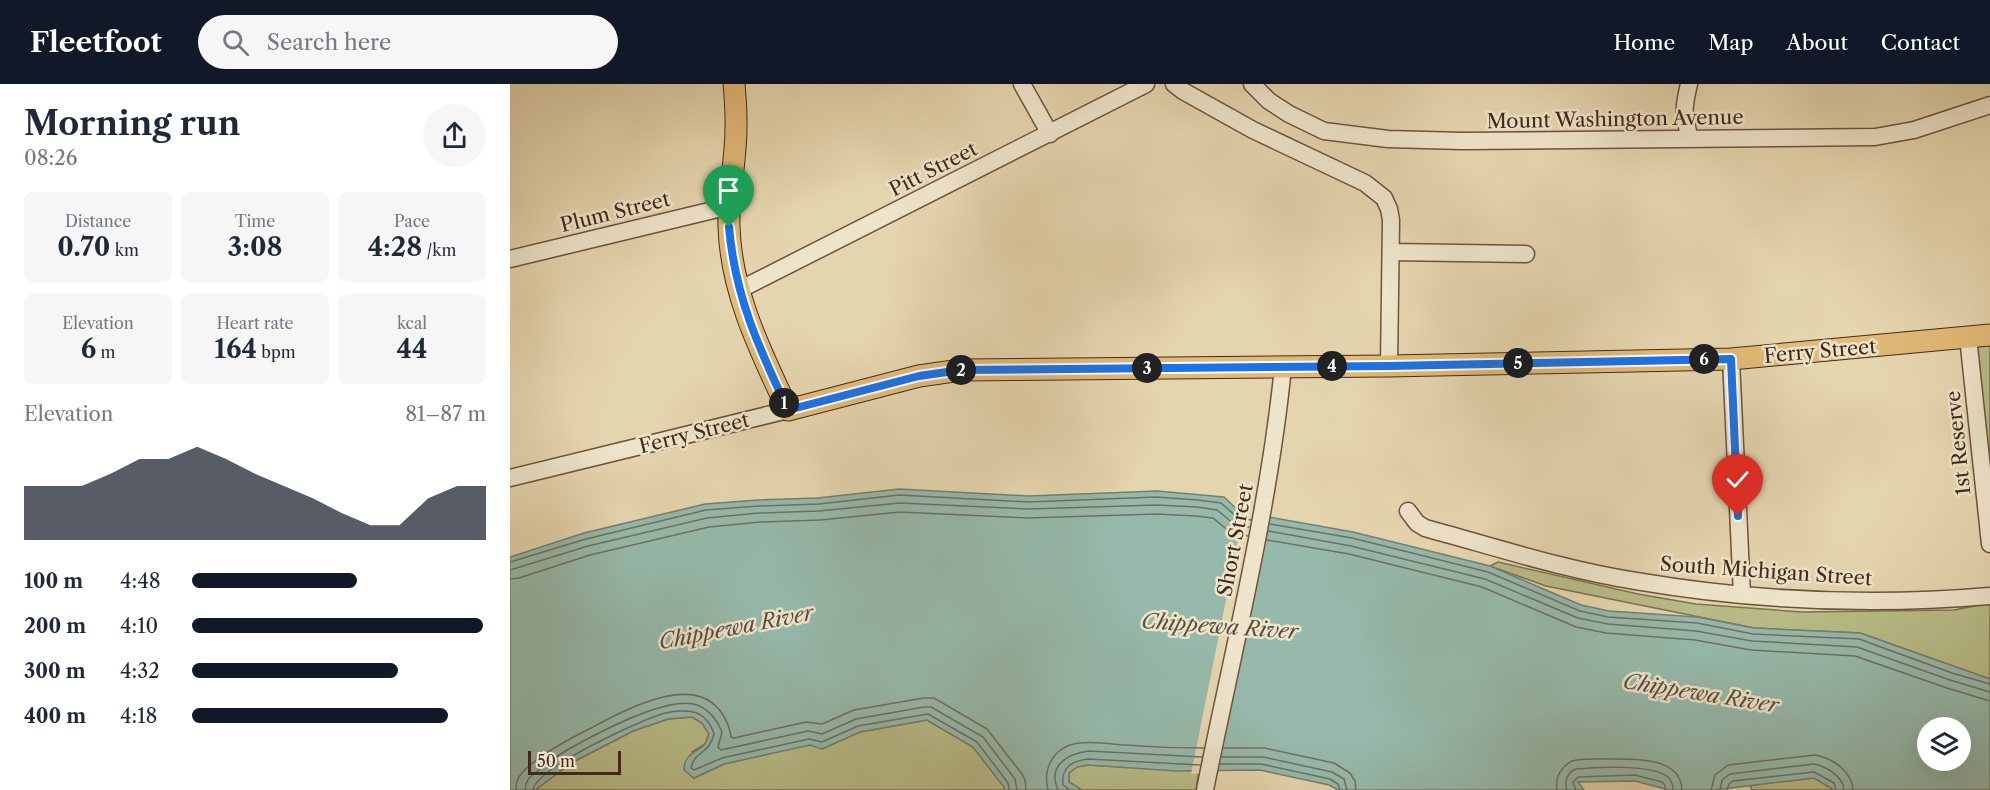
<!DOCTYPE html>
<meta charset="utf-8">
<style>
body{margin:0;font-family:"Libre Caslon Text",serif;background:#f6f6f7;color:#1f2937;height:100vh;display:flex;flex-direction:column;font-size:22px;white-space:nowrap}
*{box-sizing:border-box;margin:0}
p{font-size:20px;color:#747a83}
.icon{flex:none;width:33px;height:33px;fill:none;stroke:currentColor;stroke-width:2;stroke-linecap:round;stroke-linejoin:round}
.map{position:relative;flex:1;overflow:hidden}
.drawer{display:flex;flex-direction:column;background:#fff;width:510px}
.drawer>*{flex:none}
.fabs{position:absolute;left:1407px;top:633px;display:grid;gap:12px}
.fabs a{display:grid;place-items:center;width:54px;height:54px;border-radius:50%;background:#fff;box-shadow:0 6px 24px #0002;font-size:30px}
.scale{position:absolute;left:18px;bottom:15px;width:93px;box-sizing:border-box;padding-left:6px;border:3px solid #44291a;border-top:0;font-size:16px;line-height:21px;white-space:nowrap;color:#44291a;-webkit-text-stroke:4px #eee4ca;paint-order:stroke}
.pin{position:absolute;display:grid;place-items:center;width:51px;height:51px;color:#fff;margin:-62px -26px;border-radius:50% 50% 50% 0;rotate:-45deg;box-shadow:0 0 6px #0007}
.pin .icon{rotate:45deg}
.km{position:absolute;width:30px;height:30px;margin:-15px;border-radius:50%;background:#222;color:#fff;font-size:16px;line-height:30px;text-align:center}
.round{display:grid;place-items:center;flex:none;width:63px;height:63px;border-radius:32px;background:#f6f6f7}
.headline{display:flex;align-items:center;justify-content:space-between;height:102px;padding:0 24px}
h1{font-size:33px;font-weight:700;line-height:45px}
.metrics{display:grid;grid-template-columns:repeat(3,1fr);gap:9px;height:102px;padding:6px 24px}
.metrics div{display:grid;align-content:center;border-radius:9px;background:#f6f6f7;text-align:center}
.metrics b{font-size:26px;font-weight:700}
.metrics small{font-size:16px;font-weight:400}
.metrics p{font-size:16px}
.chart{height:168px;padding:12px 24px}
.chart p{display:flex;justify-content:space-between}
.chart svg{width:100%;height:108px;margin-top:6px;fill:#111827;opacity:.7}
ul{padding:0 24px;list-style:none;font-size:20px}
li{display:grid;grid-template-columns:96px 72px 1fr;align-items:center;height:45px}
li i{height:15px;border-radius:8px;background:#111827}
header{display:flex;align-items:center;gap:36px;box-sizing:border-box;height:84px;padding:0 30px;background:#111827;color:#fff}
header strong{font-size:28px}
nav{display:flex;gap:33px;margin-inline-start:auto;font-size:21px}
.search{width:420px;height:54px;background:#f6f6f7;display:flex;align-items:center;gap:15px;box-sizing:border-box;padding:0 21px;border-radius:33px;color:#747a83;font-size:22px}
main{display:flex;flex:1;min-height:0}
.map>svg:first-child{display:block}
</style>
<header>
<strong>Fleetfoot</strong>
<div class="search"><svg class="icon" aria-label="search" viewBox="0 0 24 24"><circle cx="10" cy="10" r="6"/><path d="M15 15l6 6"/></svg>Search here</div>
<nav><a>Home</a><a>Map</a><a>About</a><a>Contact</a></nav>
</header>
<main>
<section class="drawer">
<div class="headline"><div><h1>Morning run</h1><p>08:26</p></div><a class="round"><svg class="icon" aria-label="share" viewBox="0 0 24 24"><path d="M12 15V3M7 8l5-5 5 5M5 13v7h14v-7"/></svg></a></div>
<div class="metrics">
<div><p>Distance</p><b>0.70<small> km</small></b></div>
<div><p>Time</p><b>3:08</b></div>
<div><p>Pace</p><b>4:28<small> /km</small></b></div>
</div>
<div class="metrics">
<div><p>Elevation</p><b>6<small> m</small></b></div>
<div><p>Heart rate</p><b>164<small> bpm</small></b></div>
<div><p>kcal</p><b>44</b></div>
</div>
<div class="chart"><p><span>Elevation</span>81–87 m</p>
<svg viewBox="0 0 160 44" preserveAspectRatio="none"><path d="M0 44V22L10 22L20 22L30 17L40 11L50 11L60 6L70 11L80 17L90 22L100 27L110 33L120 38L130 38L140 27L150 22L160 22V44z"/></svg>
</div>
<ul>
<li><b>100 m</b>4:48<i style="width:56%"></i></li>
<li><b>200 m</b>4:10<i style="width:99%"></i></li>
<li><b>300 m</b>4:32<i style="width:70%"></i></li>
<li><b>400 m</b>4:18<i style="width:87%"></i></li>
</ul>
</section>
<div class="map">
<svg width="1480" height="706" viewBox="0 0 1480 706">
<rect width="100%" height="100%" fill="#e5d5ae"/>
<filter id="stains"><feTurbulence type="fractalNoise" baseFrequency=".00333" numOctaves="4"/><feColorMatrix values="0 0 0 0 .2 0 0 0 0 .09 0 0 0 0 .02 0 0 0 .5 -.17"/></filter>
<radialGradient id="worn" r=".72"><stop offset=".6" stop-color="#630" stop-opacity="0"/><stop offset="1" stop-color="#630" stop-opacity=".3"/></radialGradient>
<path fill="#b8bc88" stroke="#7e7251" stroke-width="1.5" d="M 1480,251 L 1480,460 L 1458,253 Z
M 988,478 L 1128,510 L 1186,520 L 1292,528 L 1444,526 L 1480,519 L 1480,595 L 1350,549 L 1244,544 L 1036,502 L 980,482 Z
M 182,633 L 192,639 L 199,650 L 195,660 L 182,668 L 184,694 L 214,680 L 300,660 L 312,665 L 350,648 L 417,636 L 463,663 L 494,703 L 494,706 L 25,706 L 63,678 L 123,647 L 158,635 Z
M 578,681 L 689,687 L 686,706 L 572,706 L 559,698 L 559,689 L 567,683 Z
M 1304,694 L 1324,706 L 1242,706 L 1240,701 Z"/>
<path fill="#96b9ab" stroke="#757f71" stroke-width="1.5" fill-rule="evenodd" d="M 389,405 L 519,412 L 647,407 L 714,413 L 730,428 L 843,448 L 980,482 L 1071,521 L 1099,527 L 1187,533 L 1244,544 L 1350,549 L 1480,595 L 1480,706 L 1324,706 L 1304,694 L 1204,706 L 1159,706 L 1125,697 L 1068,698 L 1074,706 L 828,706 L 819,701 L 750,686 L 666,687 L 578,681 L 567,683 L 559,689 L 559,698 L 572,706 L 494,706 L 494,703 L 463,663 L 417,636 L 350,648 L 312,665 L 300,661 L 214,680 L 184,694 L 174,686 C 174,669 187,669 195,660 C 197,657 197,654 199,650 L 192,639 L 182,633 L 158,635 L 123,647 L 63,678 L 25,706 L 0,706 L 0,473 L 74,449 L 195,420 L 248,416 L 308,414 ZM 1418,644 L 1450,644 L 1450,676 L 1418,676 Z"/>
<path fill="#e5d5ae" d="M 734,426 L 760,431 L 707,689 L 681,690 Z"/>
<g fill="none" stroke-linecap="round" stroke-linejoin="round">
<path stroke="#6d7162" stroke-width="1.5" d="M 760,440 L 842,454 L 978,488 L 1070,527 L 1098,533 L 1187,539 L 1243,550 L 1349,555 L 1442,589 L 1480,600
M 759,447 L 841,462 L 975,495 L 1068,534 L 1098,540 L 1186,547 L 1242,557 L 1347,563 L 1440,596 L 1480,608
M 757,456 L 839,470 L 972,503 L 1066,543 L 1096,549 L 1185,556 L 1241,566 L 1345,572 L 1437,604 L 1480,617
M 0,478 L 76,455 L 196,426 L 249,422 L 309,420 L 389,411 L 519,418 L 646,413 L 688,416 L 711,419 L 727,433 L 741,436
M 0,486 L 78,462 L 197,434 L 249,429 L 309,427 L 390,419 L 519,425 L 647,421 L 687,423 L 707,426 L 724,440 L 739,443
M 0,495 L 9,494 L 80,471 L 199,443 L 250,438 L 310,436 L 390,428 L 518,434 L 647,430 L 686,432 L 703,434 L 720,448 L 738,452
M 714,664 L 754,664 L 824,679 L 840,689 L 845,697 L 846,706
M 712,673 L 753,673 L 822,688 L 834,695 L 837,706
M 710,680 L 751,680 L 820,695 L 828,700 L 830,706
M 6,706 C 6,700 7,694 12,689 C 26,672 61,654 81,644 C 115,626 186,586 213,631 C 218,639 220,644 221,653 L 224,654 L 296,638 L 312,640 L 344,626 L 414,614 L 424,614 L 477,645 L 512,690 L 515,696 L 516,706
M 15,706 L 16,700 L 19,694 C 31,684 44,674 57,666 C 84,651 158,610 187,621 C 200,626 207,636 212,648 L 208,663 L 211,666 L 298,647 L 312,650 L 346,635 L 414,623 L 421,623 L 473,653 L 505,695 L 507,706
M 23,706 C 25,685 133,634 156,629 C 163,627 176,626 183,628 C 194,630 201,640 204,650 C 199,671 185,666 181,684 L 184,686 L 212,674 L 299,655 L 312,658 L 348,642 L 418,630 L 467,658 L 498,699 L 499,706
M 538,706 C 533,687 541,668 560,661 C 577,656 598,660 615,661 C 641,663 667,664 694,664
M 548,706 C 537,682 557,670 578,667 L 692,673
M 560,706 L 553,701 C 551,683 562,677 578,675 L 690,681
M 1047,706 C 1045,693 1050,684 1062,677 C 1072,674 1083,675 1094,675 C 1119,675 1171,671 1172,706
M 1057,706 C 1054,697 1057,689 1066,685 C 1086,683 1142,680 1158,693 C 1162,697 1163,701 1163,706
M 1066,706 L 1063,698 L 1068,693 L 1125,691 L 1152,698 L 1155,701 L 1155,706
M 1201,706 L 1205,691 L 1218,681 L 1305,671 C 1322,674 1342,687 1343,706
M 1210,706 L 1212,696 L 1220,690 L 1304,680 C 1317,683 1333,692 1334,706
M 1217,706 L 1219,700 L 1223,697 L 1304,688 L 1324,699 L 1326,706"/>
<g stroke="#6c543f" stroke-width="19">
<path id="minor" d="M 512,0 L 540,50
M 664,0 L 673,7 L 743,46 L 855,99 L 874,114 L 879,125 L 881,136 L 879,282
M 742,0 L 759,17 L 779,30 L 814,47 L 878,55 L 952,57 L 1365,53 L 1404,46 L 1480,21
M 1179,0 C 1173,25 1173,29 1180,55
M 881,168 L 1016,170
M 0,175 L 220,122
M 229,206 L 636,0
M 1458,253 L 1480,460
M 1221,275 L 1232,511
M 0,394 L 278,326
M 898,427 L 907,439 L 915,444 C 985,463 1055,486 1126,497 C 1243,517 1362,522 1480,512
M 695,706 C 723,566 759,425 773,283"/>
</g>
<g stroke="#44291a" stroke-width="23">
<path id="major" d="M 224,0 C 226,21 227,43 225,65 C 223,91 218,117 219,143 C 221,209 251,268 278,326 L 409,292 L 451,286 L 879,282 L 1221,275 L 1480,251"/>
</g>
<use href="#minor" stroke="#eee4ca" stroke-width="16"/>
<use href="#major" stroke="#e2ba77" stroke-width="21"/>
</g>
<g fill="none" stroke-linecap="round" stroke-linejoin="round">
<g stroke="#fff" stroke-width="12">
<path id="route" d="M 219,143 C 225,213 249,264 278,326 L 409,292 L 451,286 L 879,282 L 1221,275 L 1228,432"/>
</g>
<use href="#route" stroke="#1a73e8" stroke-width="8"/>
</g>
<g text-anchor="middle" dominant-baseline="central" stroke-width="5" stroke-linejoin="round" paint-order="stroke">
<g font-size="20" fill="#44291a" stroke="#eee4ca">
<text transform="translate(1105 35) rotate(-1)">Mount Washington Avenue</text>
<text transform="translate(423 85) rotate(-27)">Pitt Street</text>
<text transform="translate(105 128) rotate(-14)">Plum Street</text>
<text transform="translate(1310 267) rotate(-5)">Ferry Street</text>
<text transform="translate(184 349) rotate(-14)">Ferry Street</text>
<text transform="translate(1448 359) rotate(-96)">1st Reserve</text>
<text transform="translate(725 456) rotate(-79)">Short Street</text>
<text transform="translate(1256 487) rotate(4)">South Michigan Street</text>
</g>
<g font-size="21" font-style="italic" fill="#584d3e" stroke="#eee4ca">
<text transform="translate(710 542) rotate(4)">Chippewa River</text>
<text transform="translate(226 543) rotate(-11)">Chippewa River</text>
<text transform="translate(1191 609) rotate(9)">Chippewa River</text>
</g>
</g>
<rect width="100%" height="100%" filter="url(#stains)"/>
<rect width="100%" height="100%" fill="url(#worn)"/>
</svg>
<div class="fabs">
<a><svg class="icon" aria-label="layers" viewBox="0 0 24 24"><path d="M12 4l9 5-9 5-9-5zM3 14l9 5 9-5"/></svg></a>
</div>
<div class="scale">50 m</div>
<div class="pin" style="left:219px;top:143px;background:#1e9e55"><svg class="icon" aria-label="arrive" viewBox="0 0 24 24"><path d="M6 21V4h12l-3 4 3 4H6"/></svg></div>
<div class="pin" style="left:1228px;top:432px;background:#d93025"><svg class="icon" aria-label="check" viewBox="0 0 24 24"><path d="M5 12l5 5 9-10"/></svg></div>
<b class="km" style="left:274px;top:319px">1</b>
<b class="km" style="left:451px;top:286px">2</b>
<b class="km" style="left:637px;top:284px">3</b>
<b class="km" style="left:822px;top:282px">4</b>
<b class="km" style="left:1008px;top:279px">5</b>
<b class="km" style="left:1194px;top:275px">6</b>
</div>
</main>
